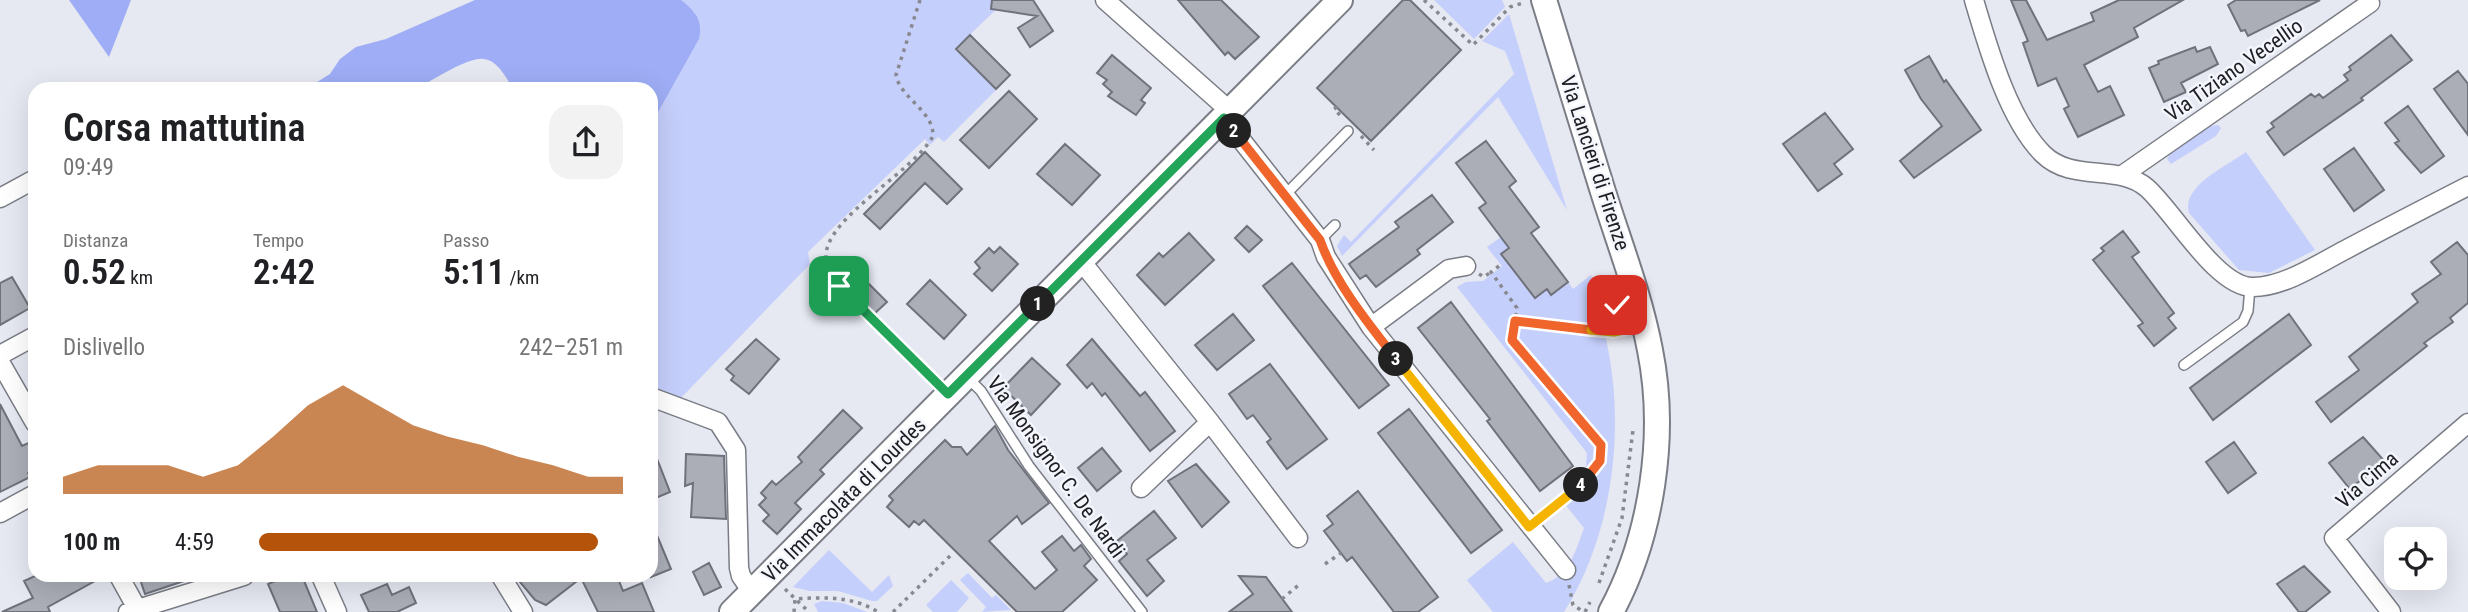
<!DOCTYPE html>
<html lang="it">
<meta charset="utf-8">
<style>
body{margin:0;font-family:"Roboto Condensed",sans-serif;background:#f2f2f2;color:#202124;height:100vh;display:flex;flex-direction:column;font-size:26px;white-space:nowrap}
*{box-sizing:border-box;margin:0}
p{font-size:23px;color:#757577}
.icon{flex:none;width:38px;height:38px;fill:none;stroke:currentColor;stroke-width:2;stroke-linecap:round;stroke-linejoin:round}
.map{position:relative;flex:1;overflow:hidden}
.details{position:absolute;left:28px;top:82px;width:630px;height:500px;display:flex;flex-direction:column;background:#fff;border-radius:21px;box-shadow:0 7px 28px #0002}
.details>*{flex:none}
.tools{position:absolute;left:2384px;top:527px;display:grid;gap:14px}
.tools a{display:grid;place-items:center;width:63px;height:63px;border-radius:14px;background:#fff;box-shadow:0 7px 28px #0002;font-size:35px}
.pin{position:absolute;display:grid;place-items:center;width:60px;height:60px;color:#fff;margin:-30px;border-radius:14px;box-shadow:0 4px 10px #0006}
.km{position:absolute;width:35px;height:35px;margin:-18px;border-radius:50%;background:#222;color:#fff;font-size:19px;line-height:35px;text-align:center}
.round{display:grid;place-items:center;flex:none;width:74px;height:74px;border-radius:21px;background:#f2f2f2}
.summary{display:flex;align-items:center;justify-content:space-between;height:119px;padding:0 35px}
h1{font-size:38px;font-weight:600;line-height:52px}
.stats{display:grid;grid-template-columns:repeat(3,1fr);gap:10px;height:119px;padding:7px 35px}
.stats div{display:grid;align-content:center}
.stats b{font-size:35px;font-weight:600}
.stats small{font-size:19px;font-weight:400}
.stats p{font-size:19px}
.chart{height:196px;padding:14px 35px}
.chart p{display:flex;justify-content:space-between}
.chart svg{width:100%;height:126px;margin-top:7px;fill:#b45309;opacity:.7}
ul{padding:0 35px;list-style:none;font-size:23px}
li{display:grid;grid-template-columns:112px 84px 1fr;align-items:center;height:52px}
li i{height:18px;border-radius:9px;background:#b45309}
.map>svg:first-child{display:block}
</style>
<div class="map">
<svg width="2468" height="612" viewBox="0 0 2468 612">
<rect width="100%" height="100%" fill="#e6e8f2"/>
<path fill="#c5cffb" d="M 681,0 L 1006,0 L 956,48 L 996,90 L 944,142 L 938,137 L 930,145 L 925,139 L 808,252 L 810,264 L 679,400 L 651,390 L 651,125 L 699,39 L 695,13 Z
M 1434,0 L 1502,0 L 1505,7 L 1474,39 Z
M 1509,14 L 1567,210 L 1498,97 L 1342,256 L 1337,246 L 1344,235 L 1351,242 L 1514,74 L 1505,51 L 1482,41 Z
M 2218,125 L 2221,128 L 2216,136 L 2171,164 L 2167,159 C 2173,147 2205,125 2218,125 Z
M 2246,152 L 2315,250 L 2269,273 L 2239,270 L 2189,213 C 2181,186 2227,166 2246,152 Z
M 1501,237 L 1509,248 L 1502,255 L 1535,298 L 1547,289 L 1552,294 L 1568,282 L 1573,289 L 1591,275 C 1599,308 1608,341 1612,374 C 1622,454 1607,544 1564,612 L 1493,612 L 1467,580 L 1513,542 L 1546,583 C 1570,575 1576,549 1584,528 L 1564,503 L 1588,483 L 1585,479 L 1587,453 L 1457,287 L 1466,282 L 1483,281 L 1502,266 L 1487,247 Z
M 829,550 L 872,592 L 889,575 L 893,586 L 877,601 L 872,601 L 838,591 L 809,591 L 793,587 Z
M 968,573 L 992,598 L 996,595 L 1011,610 L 982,612 L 986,607 L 960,580 Z
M 951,580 L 969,598 L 957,612 L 933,612 L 926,605 Z
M 822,601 L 843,603 L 867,612 L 818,612 L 814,604 Z"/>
<path fill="#9eadf5" d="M 69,0 L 131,0 L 109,57 Z
M 475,0 L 681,0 C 696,12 703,20 699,39 L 651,125 L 651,89 L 514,89 C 506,79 499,61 484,59 C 467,57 437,79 420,86 C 395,95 335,89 306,89 L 330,74 L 340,59 L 356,47 L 386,39 Z"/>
<path fill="#abadb7" stroke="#70727b" stroke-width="2" d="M 992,0 L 1033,0 L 1053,31 L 1030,47 L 1018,28 L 1037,16 L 991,9 Z
M 1178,0 L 1221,0 L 1259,37 L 1235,59 L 1228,52 L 1225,55 Z
M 1403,0 L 1410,0 L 1461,50 L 1371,141 L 1317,88 Z
M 2011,0 L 2026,0 L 2047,40 L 2094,21 L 2091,13 L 2119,0 L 2183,0 L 2134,28 L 2138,37 L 2084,65 L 2098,92 L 2110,86 L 2124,115 L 2078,137 L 2064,109 L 2069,106 L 2056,78 L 2038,86 L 2023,43 L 2028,41 Z
M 2236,0 L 2320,0 L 2248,36 L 2245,30 L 2241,31 L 2228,5 Z
M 970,35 L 1010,75 L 996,89 L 956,49 Z
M 2391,35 L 2412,60 L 2361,98 L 2363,100 L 2284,155 L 2267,132 L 2274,127 L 2271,123 L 2311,94 L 2315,97 L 2319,94 L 2323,98 L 2348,80 L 2344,75 L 2351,70 L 2349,67 Z
M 2195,47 L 2197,52 L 2210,47 L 2218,64 L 2181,83 L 2186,92 L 2164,102 L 2149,68 L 2159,64 L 2158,61 Z
M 1112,55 L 1151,88 L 1141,100 L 1145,103 L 1136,115 L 1108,96 L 1112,92 L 1103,84 L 1107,80 L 1097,73 Z
M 1929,56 L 1944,82 L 1946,80 L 1981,130 L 1914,178 L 1900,161 L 1942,126 L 1921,99 L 1905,70 Z
M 2458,71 L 2468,84 L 2468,135 L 2434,89 Z
M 1009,91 L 1037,119 L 989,168 L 960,140 Z
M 2408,106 L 2444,156 L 2421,173 L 2395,143 L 2399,141 L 2385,123 Z
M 1825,113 L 1853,149 L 1834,164 L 1842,174 L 1818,191 L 1783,144 Z
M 1486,141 L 1516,181 L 1509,187 L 1539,227 L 1531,233 L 1568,282 L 1551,295 L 1547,289 L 1535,298 L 1501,254 L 1509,248 L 1479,208 L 1486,203 L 1456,163 Z
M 1065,144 L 1100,175 L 1072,205 L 1037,174 Z
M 2354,148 L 2384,190 L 2354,211 L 2324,169 Z
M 925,152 L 962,189 L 947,204 L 925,183 L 880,229 L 864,214 Z
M 1432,195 L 1453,222 L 1417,250 L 1420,254 L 1376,287 L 1366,275 L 1360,279 L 1349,264 L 1399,227 L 1395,222 Z
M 1247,226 L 1262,240 L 1249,252 L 1235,238 Z
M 2123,231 L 2139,252 L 2132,257 L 2174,313 L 2168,318 L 2176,328 L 2154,346 L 2138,326 L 2143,323 L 2093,260 L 2104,251 L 2101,248 Z
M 1189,233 L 1214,260 L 1165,305 L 1137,275 L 1159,253 L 1163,257 Z
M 2457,242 L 2468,255 L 2468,303 L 2450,318 L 2453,322 L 2424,343 L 2427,346 L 2331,422 L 2316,402 L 2359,370 L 2349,357 L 2418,302 L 2412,294 L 2441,274 L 2431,262 Z
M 1000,247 L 1018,264 L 992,291 L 974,274 L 980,268 L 975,262 L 989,248 L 994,253 Z
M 1292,263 L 1389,385 L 1359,408 L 1263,286 Z
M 857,272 L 887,302 L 874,314 L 844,285 Z
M 12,277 L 30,308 L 0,325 L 0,283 Z
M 930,280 L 966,315 L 944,339 L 907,304 Z
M 1451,302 L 1573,466 L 1540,491 L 1487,421 L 1490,419 L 1418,328 Z
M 1233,314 L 1254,340 L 1217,370 L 1195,345 Z
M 2289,314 L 2311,345 L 2213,420 L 2190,388 Z
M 756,339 L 779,359 L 749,394 L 731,380 L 734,376 L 726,369 Z
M 1092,339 L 1140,396 L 1145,392 L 1175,431 L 1150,451 L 1105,393 L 1102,396 L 1092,383 L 1087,388 L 1067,365 Z
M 1032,358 L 1060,384 L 1031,415 L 1003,388 Z
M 1270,364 L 1327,439 L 1287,469 L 1267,442 L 1271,439 L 1253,415 L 1247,419 L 1229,394 Z
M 0,404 L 22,446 L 35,440 L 35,469 L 28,473 L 30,477 L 0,492 Z
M 1409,409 L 1502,530 L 1471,553 L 1378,433 Z
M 843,410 L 862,428 L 820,470 L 824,474 L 795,503 L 801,509 L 777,534 L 763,521 L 769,515 L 759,505 L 766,498 L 761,493 L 772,481 L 776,485 L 802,462 L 798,457 Z
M 995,426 L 1008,450 L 1049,503 L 1022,524 L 1017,516 L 989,541 L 1035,589 L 1057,570 L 1042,552 L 1062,536 L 1074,551 L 1081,545 L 1091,559 L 1084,566 L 1097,580 L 1062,612 L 1017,612 L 924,520 L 919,525 L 914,521 L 909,527 L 887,507 L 893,500 L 889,496 L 945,440 L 952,447 L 961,447 L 967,455 Z
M 2363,437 L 2387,464 L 2349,488 L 2329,463 Z
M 2234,442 L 2256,473 L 2228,493 L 2206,462 Z
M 652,446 L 670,492 L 651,500 L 651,447 Z
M 1102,448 L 1121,471 L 1097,491 L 1078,468 Z
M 686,454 L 724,456 L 726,519 L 691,517 L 693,483 L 685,486 Z
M 1196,464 L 1229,502 L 1202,527 L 1168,481 Z
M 1358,491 L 1438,597 L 1418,612 L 1394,612 L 1352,557 L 1347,561 L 1324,531 L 1333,524 L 1327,516 Z
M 1154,511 L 1176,538 L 1147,560 L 1164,581 L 1147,596 L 1119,561 L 1127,554 L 1117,541 Z
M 651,521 L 671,569 L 651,577 Z
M 709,563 L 721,587 L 704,595 L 693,572 Z
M 2304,566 L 2330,592 L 2305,612 L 2299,612 L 2277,584 Z
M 35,576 L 104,576 L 48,607 L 50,612 L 2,612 L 33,598 L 24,581 Z
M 139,576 L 190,576 L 190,579 L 145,594 Z
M 302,576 L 317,612 L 280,612 L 268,584 L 285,577 L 287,581 Z
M 515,576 L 617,576 L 623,591 L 642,583 L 654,612 L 598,612 L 581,578 L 546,605 L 535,600 Z
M 1239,576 L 1266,577 L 1292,612 L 1229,612 L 1253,594 Z
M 387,584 L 392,595 L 409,587 L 416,603 L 397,612 L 369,612 L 361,595 Z"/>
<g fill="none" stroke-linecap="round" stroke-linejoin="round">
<g stroke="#7a7d85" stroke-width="12">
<path id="lane" d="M 1284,196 L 1348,131
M 1320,240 L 1335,225
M 2184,365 L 2243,322 L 2248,311 L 2250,287
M 968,378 L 981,391 L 1029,466 L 1142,612"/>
</g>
<g stroke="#7a7d85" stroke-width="21">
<path id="street" d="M 1105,0 L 1230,111
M 1974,0 C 1988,47 2008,119 2043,154 C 2072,183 2118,163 2147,188 C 2174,212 2217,288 2253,287 C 2284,287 2318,264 2345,250 C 2386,228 2427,207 2468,186
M 1224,118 L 1320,240 L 1326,257 L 1371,327 L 1566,570
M 2121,176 L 2370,3 L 2369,0
M 0,198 L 35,179
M 1081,261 L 1210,422 L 1298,538
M 1371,327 L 1449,269 L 1466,266
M 0,355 L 35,336
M 0,362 L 35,423
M 651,397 L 718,422 L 736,450 L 739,568 L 741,576 L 752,592
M 1141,488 L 1210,422
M 0,513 L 35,494
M 119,576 L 139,612
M 321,576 L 337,612
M 501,576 L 523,612
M 128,612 L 244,576
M 2391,612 L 2334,538 L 2468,423"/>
</g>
<g stroke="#7a7d85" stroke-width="28">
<path id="secondary" d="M 1544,0 C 1563,61 1581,122 1600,182 C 1617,238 1639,292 1650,350 C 1667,435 1652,536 1611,612
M 732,612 L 1340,0"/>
</g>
<path stroke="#888990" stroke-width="3.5" stroke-dasharray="3.5 5" stroke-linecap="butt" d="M 920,0 L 896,75 C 900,98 934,111 933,136 C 915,171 826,217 826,256 C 827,268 833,277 839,286 L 933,379
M 1424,0 L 1473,45 L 1510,7 L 1523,3
M 1337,107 L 1334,109 L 1343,118
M 1361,136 L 1374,150
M 1499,266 L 1491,272 L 1517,308 L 1515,321 L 1614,332 L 1624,329
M 1479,274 L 1484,277 L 1491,272
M 827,288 L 835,279
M 1515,321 L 1512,339 L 1603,449 C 1600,479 1564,499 1543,516
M 1325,564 L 1341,553
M 1599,583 L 1622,518 L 1633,430
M 1569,585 L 1573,605 L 1584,612
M 785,589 L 809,612
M 1282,599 L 1301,583
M 794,612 L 795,599 C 824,597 853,596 878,612
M 893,612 L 952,554
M 1585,612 L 1590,602"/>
<use href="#lane" stroke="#fff" stroke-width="9"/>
<use href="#street" stroke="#fff" stroke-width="18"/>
<use href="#secondary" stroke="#fff" stroke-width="24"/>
</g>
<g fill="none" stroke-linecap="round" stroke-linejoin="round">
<g stroke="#fff" stroke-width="14">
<path id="split-1" d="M 839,286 L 948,394 L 1038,304"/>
</g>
<g stroke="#fff" stroke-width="14">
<path id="split-2" d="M 1038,304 L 1224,118 L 1234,131"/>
</g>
<g stroke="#fff" stroke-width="14">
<path id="split-3" d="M 1234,131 L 1320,240 C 1335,283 1368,323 1396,359"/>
</g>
<g stroke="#fff" stroke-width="14">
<path id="split-4" d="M 1396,359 L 1529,527 L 1581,485"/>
</g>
<g stroke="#fff" stroke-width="14">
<path id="split-5" d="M 1581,485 L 1600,461 L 1601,445 L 1512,340 L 1515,321 L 1591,330"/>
</g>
<g stroke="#fff" stroke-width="14">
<path id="split-6" d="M 1591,330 L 1614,332 L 1624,330 L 1617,305"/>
</g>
<use href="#split-1" stroke="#22a559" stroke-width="9"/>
<use href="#split-2" stroke="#22a559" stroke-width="9"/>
<use href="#split-3" stroke="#f0652b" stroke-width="9"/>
<use href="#split-4" stroke="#f5b400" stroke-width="9"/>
<use href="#split-5" stroke="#f0652b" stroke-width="9"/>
<use href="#split-6" stroke="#f5b400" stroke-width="9"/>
</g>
<g text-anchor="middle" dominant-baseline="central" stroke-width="5" stroke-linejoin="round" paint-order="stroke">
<g font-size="21" fill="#1e1e22" stroke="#f4f6fe">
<text transform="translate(2234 70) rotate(-35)">Via Tiziano Vecellio</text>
<text transform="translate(1595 163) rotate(72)">Via Lancieri di Firenze</text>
<text transform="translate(1056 467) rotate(54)">Via Monsignor C. De Nardi</text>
<text transform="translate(2367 480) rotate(-41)">Via Cima</text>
<text transform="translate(844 500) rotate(-45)">Via Immacolata di Lourdes</text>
</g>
</g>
</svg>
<div class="tools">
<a><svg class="icon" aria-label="locate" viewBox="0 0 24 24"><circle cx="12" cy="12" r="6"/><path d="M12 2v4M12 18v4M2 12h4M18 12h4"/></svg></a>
</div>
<div class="pin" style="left:839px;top:286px;background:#1e9e55"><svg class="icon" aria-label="arrive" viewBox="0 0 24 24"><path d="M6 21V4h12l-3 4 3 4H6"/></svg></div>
<div class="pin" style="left:1617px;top:305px;background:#d93025"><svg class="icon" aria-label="check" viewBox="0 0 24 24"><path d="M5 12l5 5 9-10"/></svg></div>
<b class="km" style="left:1038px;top:304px">1</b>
<b class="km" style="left:1234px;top:131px">2</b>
<b class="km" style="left:1396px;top:359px">3</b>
<b class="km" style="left:1581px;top:485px">4</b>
<section class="details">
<div class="summary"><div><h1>Corsa mattutina</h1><p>09:49</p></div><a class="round"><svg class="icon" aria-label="share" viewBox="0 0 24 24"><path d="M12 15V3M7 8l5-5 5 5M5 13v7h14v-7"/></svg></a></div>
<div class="stats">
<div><p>Distanza</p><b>0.52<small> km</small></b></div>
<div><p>Tempo</p><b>2:42</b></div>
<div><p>Passo</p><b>5:11<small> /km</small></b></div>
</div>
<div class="chart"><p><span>Dislivello</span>242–251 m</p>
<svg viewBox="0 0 160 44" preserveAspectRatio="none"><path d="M0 44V38L10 34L20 34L30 34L40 38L50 34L60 24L70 13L80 6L90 13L100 20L110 24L120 27L130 31L140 34L150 38L160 38V44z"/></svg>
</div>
<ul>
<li><b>100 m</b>4:59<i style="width:93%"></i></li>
</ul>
</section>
</div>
